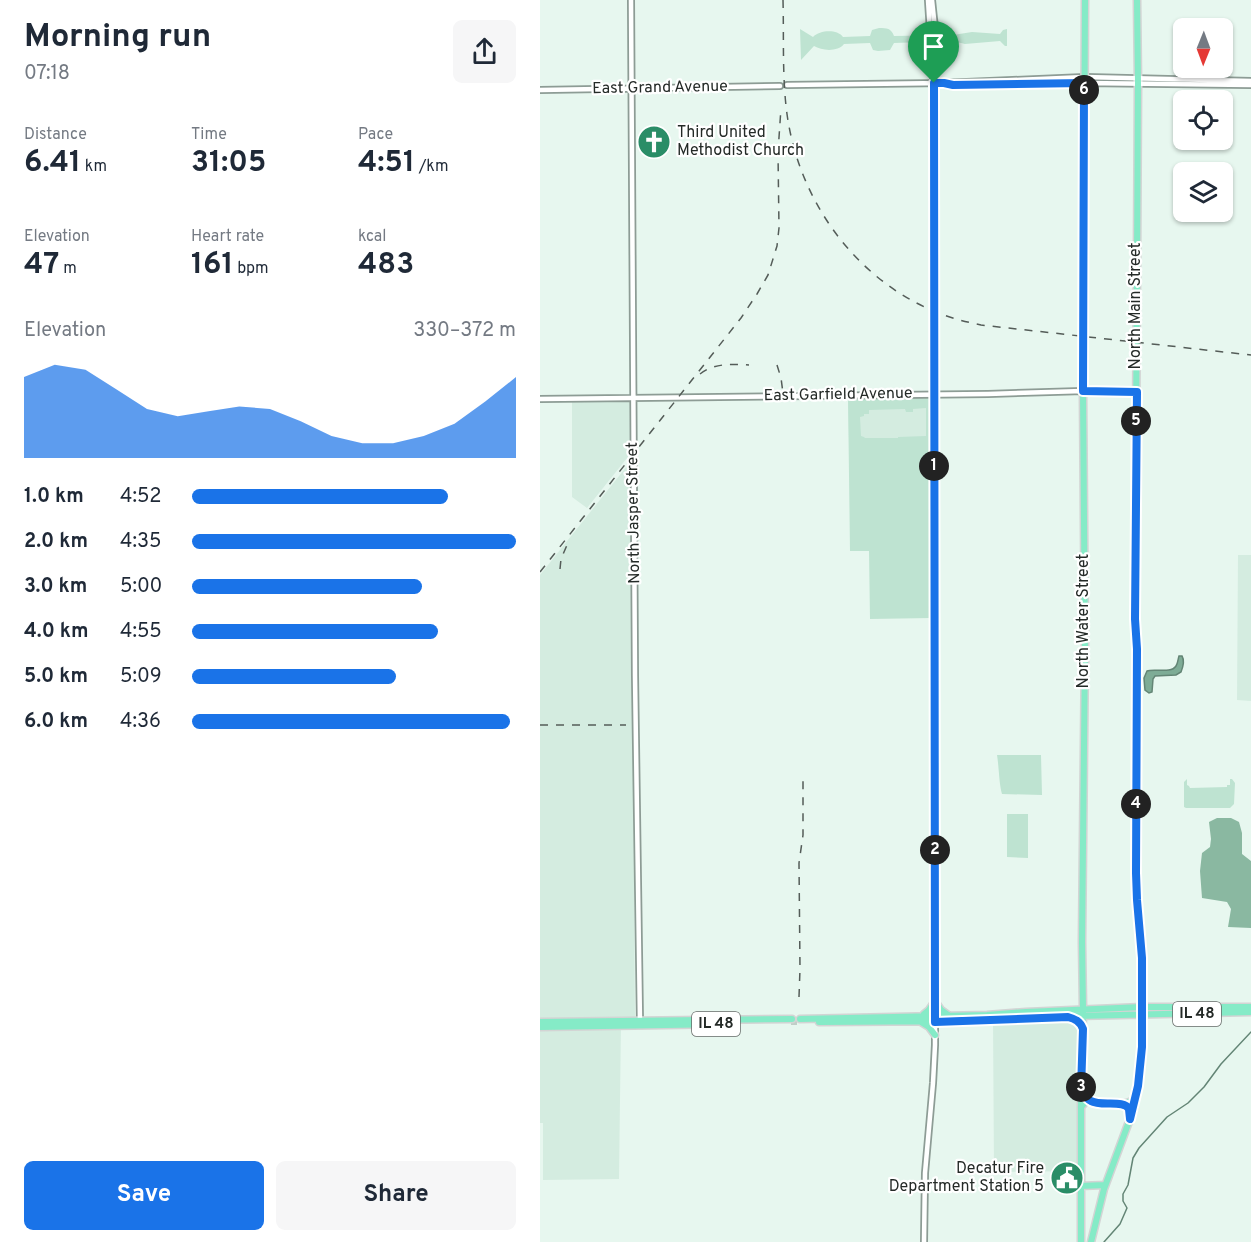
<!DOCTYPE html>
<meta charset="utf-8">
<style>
body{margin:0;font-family:Overpass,sans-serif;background:#f6f6f7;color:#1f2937;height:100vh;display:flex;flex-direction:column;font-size:22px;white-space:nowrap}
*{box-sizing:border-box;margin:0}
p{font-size:20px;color:#747a83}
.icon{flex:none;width:33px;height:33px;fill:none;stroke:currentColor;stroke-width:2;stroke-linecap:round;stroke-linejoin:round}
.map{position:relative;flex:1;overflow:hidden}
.side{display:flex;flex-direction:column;background:#fff;width:540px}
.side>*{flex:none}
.needle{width:39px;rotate:181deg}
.tools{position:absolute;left:633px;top:18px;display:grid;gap:12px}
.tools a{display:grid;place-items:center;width:60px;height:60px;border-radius:9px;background:#fff;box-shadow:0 2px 4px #0004;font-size:30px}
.pin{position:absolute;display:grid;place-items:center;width:51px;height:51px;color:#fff;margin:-62px -26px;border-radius:50% 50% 50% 0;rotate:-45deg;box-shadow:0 0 6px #0007}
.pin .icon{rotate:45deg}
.km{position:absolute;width:30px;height:30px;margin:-15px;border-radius:50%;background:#222;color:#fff;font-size:16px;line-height:30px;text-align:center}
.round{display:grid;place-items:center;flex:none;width:63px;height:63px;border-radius:9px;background:#f6f6f7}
.head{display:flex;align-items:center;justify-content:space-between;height:102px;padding:0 24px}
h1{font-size:33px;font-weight:700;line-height:45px}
.stats{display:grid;grid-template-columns:repeat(3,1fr);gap:9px;height:102px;padding:6px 24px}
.stats div{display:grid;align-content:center}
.stats b{font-size:30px;font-weight:700}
.stats small{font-size:16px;font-weight:400}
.stats p{font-size:16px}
.chart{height:168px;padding:12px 24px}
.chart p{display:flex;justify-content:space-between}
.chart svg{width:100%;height:108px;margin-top:6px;fill:#1a73e8;opacity:.7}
.button{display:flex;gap:12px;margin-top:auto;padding:12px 24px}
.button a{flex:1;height:69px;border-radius:9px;background:#1a73e8;color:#fff;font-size:24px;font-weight:700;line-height:69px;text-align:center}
.button a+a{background:#f6f6f7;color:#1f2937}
ul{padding:0 24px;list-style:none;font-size:20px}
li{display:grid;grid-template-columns:96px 72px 1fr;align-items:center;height:45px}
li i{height:15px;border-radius:8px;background:#1a73e8}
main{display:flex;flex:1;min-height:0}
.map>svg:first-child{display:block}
</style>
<main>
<section class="side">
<div class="head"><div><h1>Morning run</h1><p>07:18</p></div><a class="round"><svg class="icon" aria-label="share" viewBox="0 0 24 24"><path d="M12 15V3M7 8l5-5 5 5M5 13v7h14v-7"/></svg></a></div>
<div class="stats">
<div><p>Distance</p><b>6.41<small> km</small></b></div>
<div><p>Time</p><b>31:05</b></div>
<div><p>Pace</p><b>4:51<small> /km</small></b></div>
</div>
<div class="stats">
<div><p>Elevation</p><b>47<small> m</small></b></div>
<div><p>Heart rate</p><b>161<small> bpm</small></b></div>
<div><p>kcal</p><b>483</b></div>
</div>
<div class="chart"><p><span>Elevation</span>330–372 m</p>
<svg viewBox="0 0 160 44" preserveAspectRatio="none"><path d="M0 44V11L10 6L20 8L30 16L40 24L50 27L60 25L70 23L80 24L90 29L100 35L110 38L120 38L130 35L140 30L150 21L160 11V44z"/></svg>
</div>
<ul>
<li><b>1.0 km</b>4:52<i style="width:79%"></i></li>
<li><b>2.0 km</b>4:35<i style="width:100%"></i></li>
<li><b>3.0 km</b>5:00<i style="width:71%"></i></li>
<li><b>4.0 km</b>4:55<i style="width:76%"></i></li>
<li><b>5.0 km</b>5:09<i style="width:63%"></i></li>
<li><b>6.0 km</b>4:36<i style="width:98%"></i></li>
</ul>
<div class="button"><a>Save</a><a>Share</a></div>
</section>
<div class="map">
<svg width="711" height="1242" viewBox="0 0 711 1242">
<rect width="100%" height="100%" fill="#e7f7ef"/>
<path fill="#d4ece0" d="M 308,397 L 391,397 L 391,438 L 309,439 Z
M 32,402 L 90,402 L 91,453 L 47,508 L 32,497 Z
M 91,461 L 95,1021 L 81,1021 L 79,1179 L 3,1180 L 3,1123 L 0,1123 L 0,575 Z
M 698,555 L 711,555 L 711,701 L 697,700 Z
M 542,1017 L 539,1171 L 454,1172 L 453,1020 Z"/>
<path fill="#bee3d1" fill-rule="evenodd" d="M 339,28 C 347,28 351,28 354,36 L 413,35 L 432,32 L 460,34 L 463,30 L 467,29 L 467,46 L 465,46 L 460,41 L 425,44 L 413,41 L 354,43 L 350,50 L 338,51 L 333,50 L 330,43 L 304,44 C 298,52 282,51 274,46 L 261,60 L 260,29 L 273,37 C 280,30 297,29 303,37 L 330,36 L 332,30 Z
M 308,397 L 391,397 L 391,618 L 330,619 L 329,551 L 310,551 ZM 386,408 L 386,436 L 358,437 L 358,438 L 325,438 L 324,437 L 321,436 L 320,417 L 324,416 L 324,414 L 329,414 L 329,410 L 365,409 L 366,412 L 373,412 L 373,409 Z
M 457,755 L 501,755 L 502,795 L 462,794 C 459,784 459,767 457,755 Z
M 647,779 L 647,785 L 649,786 L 650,788 L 687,787 L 687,785 L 690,785 L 690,779 L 692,779 L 695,783 L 694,804 L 690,808 L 646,808 L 644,807 L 644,782 Z
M 467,814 L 488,814 L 488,858 L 467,857 Z"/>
<path fill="#8ab8a1" d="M 677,818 L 691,818 L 699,822 L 702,833 L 702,854 L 711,861 L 711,928 L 688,927 L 691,909 L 687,902 L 662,898 L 660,871 L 662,853 L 670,847 L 671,839 L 669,822 Z"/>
<path fill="#7eac96" stroke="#638575" stroke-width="1.5" d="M 639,656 L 642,656 C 645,661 643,667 641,672 L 636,675 L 615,676 L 613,679 L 612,692 L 609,693 L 605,690 L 604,678 L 607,671 C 614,668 631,674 636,666 C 638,663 638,659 639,656 Z"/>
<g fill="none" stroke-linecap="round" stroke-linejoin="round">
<path stroke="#638575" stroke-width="1.5" d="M 564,1242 L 580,1224 L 587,1208 L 583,1201 L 583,1194 L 588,1185 L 593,1158 L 599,1148 L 627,1117 L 648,1103 L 664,1087 L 681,1064 L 711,1032"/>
<path stroke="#c0cec7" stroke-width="6" stroke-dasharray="6 3" stroke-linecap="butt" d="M 251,1022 L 260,1022"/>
<g stroke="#8d9c95" stroke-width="8">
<path id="minor" d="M 91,0 L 95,676 L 100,1023
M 388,0 L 393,78
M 247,85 L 404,83 L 545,77 L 711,81
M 422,85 L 544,83 L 711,85
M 0,90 L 240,86
M 0,399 L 448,394 L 543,391 L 597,392
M 384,1242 L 385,1173 L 393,1083 L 395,1045 L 394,105 L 394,83 L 396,72 L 396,38 L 392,0"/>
</g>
<g stroke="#d3d4d4" stroke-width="9">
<path id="major" d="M 384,1014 L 389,1010 L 395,1001 L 401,1010 L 408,1015
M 260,1019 L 447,1015 L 486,1012 L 602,1007 L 711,1007
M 0,1022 L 252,1019
M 279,1022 L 422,1021 L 536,1016 L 711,1012
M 381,1022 L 389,1027 L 395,1035
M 0,1027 L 188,1024
M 541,1107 L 546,1101 C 561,1103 584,1109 596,1098
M 529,1188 L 540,1186 L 565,1185
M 541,1242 L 541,1108 L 543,1009 L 542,942 L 545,649 L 543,391 L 545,0
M 551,1242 L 564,1189 L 594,1108 L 602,1053 L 602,958 L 596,883 L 597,649 L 595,619 L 598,83 L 597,0"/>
</g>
<use href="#minor" stroke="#fff" stroke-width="4.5"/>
<use href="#major" stroke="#85ebc7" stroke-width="6"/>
<path stroke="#545c58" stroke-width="1.5" stroke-dasharray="8 8" stroke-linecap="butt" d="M 243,0 C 244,38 242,77 247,114 C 259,202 317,282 401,314 C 414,319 427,322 441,325 L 711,355
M 237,365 L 241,378 L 243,393
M 160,374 C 174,363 191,364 209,365
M 20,569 L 21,559 L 27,545
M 0,572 L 201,318 L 217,294 L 228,275 L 237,246 L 239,228 L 238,152 L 241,108
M 0,725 L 86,725
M 259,997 L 260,969 L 259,863 L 263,835 L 263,781"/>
</g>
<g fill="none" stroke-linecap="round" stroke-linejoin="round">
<g stroke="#fff" stroke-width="12">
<path id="route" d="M 394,83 L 404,83 L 413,85 L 544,83 L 543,391 L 597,392 L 595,619 L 597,649 L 596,873 L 597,900 L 602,958 L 602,1047 L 598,1086 L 590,1119 C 590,1118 589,1110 589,1109 C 584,1099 561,1107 551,1101 C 547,1099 544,1094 541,1090 L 543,1029 C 540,1021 535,1019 528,1017 L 395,1022 Z"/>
</g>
<use href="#route" stroke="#1a73e8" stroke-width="8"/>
</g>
<defs>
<g id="church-disc" transform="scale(1.725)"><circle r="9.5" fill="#2a8d67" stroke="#fff"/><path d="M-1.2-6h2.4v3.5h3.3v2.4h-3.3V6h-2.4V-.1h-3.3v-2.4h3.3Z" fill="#fff"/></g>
<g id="civic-disc" transform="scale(1.725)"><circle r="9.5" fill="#2a8d67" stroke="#fff"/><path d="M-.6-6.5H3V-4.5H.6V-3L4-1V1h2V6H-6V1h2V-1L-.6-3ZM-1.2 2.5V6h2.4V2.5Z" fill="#fff"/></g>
</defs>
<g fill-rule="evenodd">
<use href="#church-disc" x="114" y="142"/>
<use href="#civic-disc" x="527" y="1178"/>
</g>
<g text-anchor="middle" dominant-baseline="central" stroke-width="4.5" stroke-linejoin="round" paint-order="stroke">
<g fill="#fff" stroke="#666a68" stroke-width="1.5">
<rect x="633" y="1002" width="48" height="24" rx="4.5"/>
<rect x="152" y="1012" width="48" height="24" rx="4.5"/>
</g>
<g font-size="15" font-weight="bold" fill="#242a27">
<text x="657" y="1014">IL 48</text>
<text x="176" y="1024">IL 48</text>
</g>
<g font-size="16" fill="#242a27" stroke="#fff">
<text transform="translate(120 88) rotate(-1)">East Grand Avenue</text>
<text transform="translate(596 306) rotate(-90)">North Main Street</text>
<text transform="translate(298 395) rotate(-1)">East Garfield Avenue</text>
<text transform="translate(94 513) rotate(-91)">North Jasper Street</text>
<text transform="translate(544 621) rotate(-90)">North Water Street</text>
</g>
<g font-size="16" fill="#242a27" stroke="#fff" text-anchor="start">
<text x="137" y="133">Third United<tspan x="137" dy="18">Methodist Church</tspan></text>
<text x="504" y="1169" text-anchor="end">Decatur Fire<tspan x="504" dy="18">Department Station 5</tspan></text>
</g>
</g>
</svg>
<div class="tools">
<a><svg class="needle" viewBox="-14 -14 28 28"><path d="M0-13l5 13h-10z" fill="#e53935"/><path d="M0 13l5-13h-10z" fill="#747a83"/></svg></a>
<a><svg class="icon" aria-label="locate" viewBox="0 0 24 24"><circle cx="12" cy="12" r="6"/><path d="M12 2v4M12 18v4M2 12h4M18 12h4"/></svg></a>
<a><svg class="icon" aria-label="layers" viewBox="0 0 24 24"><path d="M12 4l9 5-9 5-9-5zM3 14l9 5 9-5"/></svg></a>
</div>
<div class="pin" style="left:394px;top:83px;background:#1e9e55"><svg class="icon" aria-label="arrive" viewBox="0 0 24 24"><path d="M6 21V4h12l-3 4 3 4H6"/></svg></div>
<b class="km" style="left:394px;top:466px">1</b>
<b class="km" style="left:395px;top:850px">2</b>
<b class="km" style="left:541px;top:1087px">3</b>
<b class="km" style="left:596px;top:804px">4</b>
<b class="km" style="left:596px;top:421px">5</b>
<b class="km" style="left:544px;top:90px">6</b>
</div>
</main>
